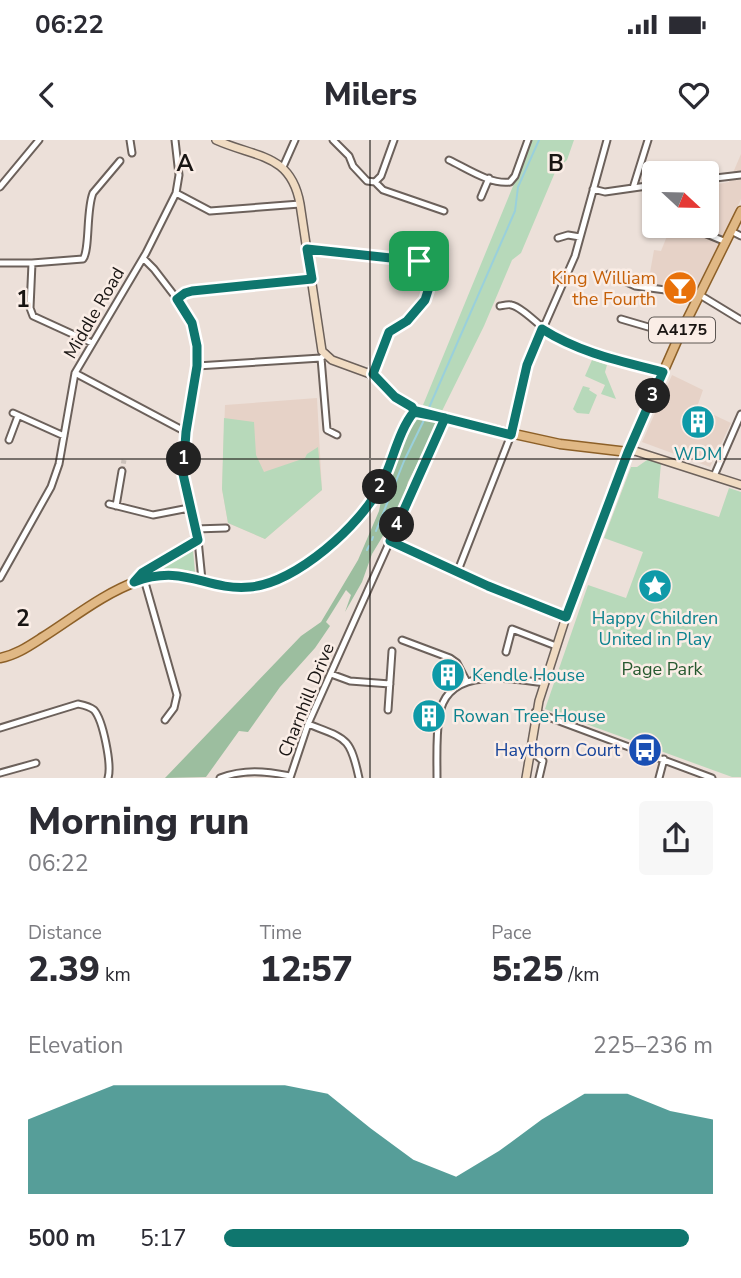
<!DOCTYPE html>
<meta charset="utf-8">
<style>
body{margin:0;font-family:"Nunito Sans",sans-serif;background:#f7f7f7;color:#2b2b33;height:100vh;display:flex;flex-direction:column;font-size:26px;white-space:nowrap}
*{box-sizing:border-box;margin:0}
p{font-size:23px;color:#7c7c81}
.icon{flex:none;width:38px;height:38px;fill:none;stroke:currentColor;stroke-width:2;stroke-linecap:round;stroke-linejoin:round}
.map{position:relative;height:638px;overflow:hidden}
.details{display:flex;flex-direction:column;background:#fff;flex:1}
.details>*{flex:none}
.needle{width:46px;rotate:112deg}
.tools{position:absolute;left:642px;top:21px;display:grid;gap:14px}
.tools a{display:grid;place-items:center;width:77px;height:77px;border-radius:7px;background:#fff;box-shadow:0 2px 5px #0004;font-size:35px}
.pin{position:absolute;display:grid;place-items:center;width:60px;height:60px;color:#fff;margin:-30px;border-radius:14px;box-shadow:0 4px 10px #0006}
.km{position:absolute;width:35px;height:35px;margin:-18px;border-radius:50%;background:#222;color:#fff;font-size:19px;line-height:35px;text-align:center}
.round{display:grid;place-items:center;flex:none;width:74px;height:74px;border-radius:7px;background:#f7f7f7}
.overview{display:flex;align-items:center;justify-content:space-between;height:119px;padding:0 28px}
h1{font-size:38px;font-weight:800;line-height:52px}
.metrics{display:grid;grid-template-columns:repeat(3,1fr);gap:10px;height:119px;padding:7px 28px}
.metrics div{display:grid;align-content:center}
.metrics b{font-size:35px;font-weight:800}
.metrics small{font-size:19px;font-weight:400}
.metrics p{font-size:19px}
.chart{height:196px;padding:14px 28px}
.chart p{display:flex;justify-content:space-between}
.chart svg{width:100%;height:126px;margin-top:7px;fill:#0f766e;opacity:.7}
ul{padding:0 28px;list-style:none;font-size:23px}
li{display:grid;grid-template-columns:112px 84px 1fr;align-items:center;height:52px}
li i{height:18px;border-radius:9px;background:#0f766e}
.status{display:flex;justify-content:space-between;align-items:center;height:49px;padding:0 35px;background:#fff;direction:ltr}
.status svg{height:19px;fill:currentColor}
header{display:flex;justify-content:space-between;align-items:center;height:91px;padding:0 28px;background:#fff;font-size:32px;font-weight:800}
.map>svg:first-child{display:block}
</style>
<div class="status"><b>06:22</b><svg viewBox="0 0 49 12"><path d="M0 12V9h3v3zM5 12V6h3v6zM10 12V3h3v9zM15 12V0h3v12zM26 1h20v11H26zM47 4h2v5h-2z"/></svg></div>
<header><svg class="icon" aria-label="back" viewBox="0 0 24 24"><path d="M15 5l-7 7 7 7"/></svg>Milers<svg class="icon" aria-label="heart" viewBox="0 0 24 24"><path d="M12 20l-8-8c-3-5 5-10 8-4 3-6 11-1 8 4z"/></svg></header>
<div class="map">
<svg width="741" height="638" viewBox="0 0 741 638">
<rect width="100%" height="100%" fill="#ece0d9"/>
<path fill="#e6d2c7" d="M 741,14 L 741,59 L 724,98 L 693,157 L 674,149 L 648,144 L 654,110 L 661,111 L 669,91 L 700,97 L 701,86 L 707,86 L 707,46 L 729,42 Z
M 672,235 L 703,250 L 697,267 L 731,283 L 710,327 L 642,302 Z
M 317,258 L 322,350 L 265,399 L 228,383 L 222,349 L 225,265 Z"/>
<path fill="#b7d9ba" d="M 532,0 L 574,0 L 567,20 L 556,30 L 521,113 L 512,120 L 484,186 L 442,271 L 423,265 Z
M 592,220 L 607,225 L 605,232 L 616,259 L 601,254 L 605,245 L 585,236 Z
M 583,246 L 590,248 L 589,250 L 597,255 L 589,274 L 577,273 L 573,269 Z
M 224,278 L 254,282 L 256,315 L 264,332 L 305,318 L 307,314 L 318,307 L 322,350 L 265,399 L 228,383 L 222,349 Z
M 647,320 L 661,323 L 658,358 L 719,377 L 729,348 L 741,352 L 741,637 L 732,637 L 545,569 L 588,445 L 626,458 L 643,412 L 604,398 L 631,327 L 637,327 Z
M 188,407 L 193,410 L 195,432 L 176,428 L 154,431 L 153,429 Z"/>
<path fill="#9cbe9f" d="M 419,275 L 439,281 L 408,342 L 401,366 L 372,414 L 362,442 L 345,472 L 351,455 L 346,450 L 326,482 L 330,486 L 315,508 L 280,547 L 248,592 L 239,591 L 206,637 L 165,638 L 301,496 L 321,482 L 358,420 L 379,371 L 383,351 L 415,278 Z"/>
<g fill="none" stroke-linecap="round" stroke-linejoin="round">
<path stroke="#9ad0db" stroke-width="2" d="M 428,270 L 515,71 L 518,47 L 539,0
M 376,391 L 404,321 L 425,278
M 372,400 L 373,397
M 367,410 L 369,406"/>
<path stroke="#ccc2bb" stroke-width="5" stroke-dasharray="5 2.5" stroke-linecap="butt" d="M 122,331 L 124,320"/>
<g stroke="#6c615b" stroke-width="9">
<path id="street" d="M 130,0 L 132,13
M 333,0 L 349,16 L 353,26 L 367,41 L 375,42 L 383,50 L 444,71
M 449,20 C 466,28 491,45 510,42 L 515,36 L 528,0
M 283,27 L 295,0
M 707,39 L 741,35
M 375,42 L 381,36 L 394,0
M 0,47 L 39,0
M 633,48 L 648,0
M 593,49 L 605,52 L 654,45
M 176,53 L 210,71 L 300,64
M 481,57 L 489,38
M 675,86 L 697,90 L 726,102
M 731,91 L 741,96
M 558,98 L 568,95 L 580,97
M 308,109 L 419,121 L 425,122 C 442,138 423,168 408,180 C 402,184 394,187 389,192 C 381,203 378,222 373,235
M 143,118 L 154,129 L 177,159 L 195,190 L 197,226 L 186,292 L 183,334 L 198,400 L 202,440
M 0,123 L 32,123 L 83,119 C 90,110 86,70 93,53 L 120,21
M 32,123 L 30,168 L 33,176 L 92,203
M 609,134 L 635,146 L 673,151 L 697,161
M 700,155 L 741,180
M 177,159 L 192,151 L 312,139
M 500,166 C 501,166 509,164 511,165 C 521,166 544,190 554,197 C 587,217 626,223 663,232
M 621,179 L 679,196
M 321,218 L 327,290 L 337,295
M 197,226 L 321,218 L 326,214
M 75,233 L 186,292
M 13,273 L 64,296
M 9,300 L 18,276
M 714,336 L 741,274
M 109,364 L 153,375 L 189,368
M 116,366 L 122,331
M 195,389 L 226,388
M 390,401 L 488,446 L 566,477
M 457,433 L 511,295 L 527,225 L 575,116 L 607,0
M 0,438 L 51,347 L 59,324 L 75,233 L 146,113 L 176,53 L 179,35 L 175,0
M 144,439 L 177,555 L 174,568 L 165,580
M 136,440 L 142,433 L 198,400
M 402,500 L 450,518 L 457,523 L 467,542
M 506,512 L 512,489 L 556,506
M 331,534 L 350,541 L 390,544
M 388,570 L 392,511
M 535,572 L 712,638
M 308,584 C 346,599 350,596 359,638
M 0,588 L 78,564 C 83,565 89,566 94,570 C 103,580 112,625 108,638
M 530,610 L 543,621 L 539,638
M 0,633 L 36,623
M 220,638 C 244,629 265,631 290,636
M 290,638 L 308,584 L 445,278
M 437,638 C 437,618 436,597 439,577 C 446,525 509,539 545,543
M 659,638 L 664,619"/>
</g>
<g stroke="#6c615b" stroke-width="10">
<path id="secondary" d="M 216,0 C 256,18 291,13 300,64 L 322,211 L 332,220 L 373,235 L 395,257 L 412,267 L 414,272
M 526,638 L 539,561 L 566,477 L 628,312 L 635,311 L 741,345"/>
</g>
<g stroke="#8d6028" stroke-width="11">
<path id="primary" d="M 0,518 C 16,515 29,506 43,497 C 73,478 104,453 138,441 C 179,425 208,449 247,448 C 293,446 363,383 382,344 C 392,323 399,289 414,272 L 560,304 L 628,312 L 680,194 L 741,71"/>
</g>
<use href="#street" stroke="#fff" stroke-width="5"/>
<use href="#secondary" stroke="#f0dbc2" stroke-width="7"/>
<use href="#primary" stroke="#e0b885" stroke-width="8"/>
</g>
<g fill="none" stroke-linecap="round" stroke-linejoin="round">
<g stroke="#fff" stroke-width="14">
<path id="route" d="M 419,121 L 307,109 L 312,139 L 192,151 L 185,153 L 177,159 L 192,183 L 197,206 L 197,226 L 186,292 L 183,334 L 198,400 L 142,433 L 134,442 C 185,423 205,451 250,447 C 296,443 361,385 381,345 C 392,324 399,289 414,272 L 417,271 L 511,295 L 527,225 L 542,189 C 580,213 620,221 663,232 L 628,312 L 566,477 L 488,446 L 390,401 L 445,278 L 414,272 L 412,267 L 395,257 L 373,234 L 389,192 L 407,181 L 425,160 L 432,138 L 432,131 L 425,122 L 419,121"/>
</g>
<use href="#route" stroke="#0f766e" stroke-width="9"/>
</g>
<path fill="none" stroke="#191513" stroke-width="2" stroke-opacity="0.55" d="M 370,0 L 370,638M 0,319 L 741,319"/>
<defs>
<g id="bar-disc" transform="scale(1.75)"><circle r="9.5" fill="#e8710a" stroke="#faede6"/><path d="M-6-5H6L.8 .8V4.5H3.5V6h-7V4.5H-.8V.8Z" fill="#fff"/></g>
<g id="building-disc" transform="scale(1.75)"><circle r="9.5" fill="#0f9aa8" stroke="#faede6"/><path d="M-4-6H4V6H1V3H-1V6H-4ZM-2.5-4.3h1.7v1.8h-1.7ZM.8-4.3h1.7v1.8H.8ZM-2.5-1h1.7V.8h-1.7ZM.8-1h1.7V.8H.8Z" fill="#fff"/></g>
<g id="sight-disc" transform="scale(1.75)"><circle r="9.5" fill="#0f9aa8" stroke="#faede6"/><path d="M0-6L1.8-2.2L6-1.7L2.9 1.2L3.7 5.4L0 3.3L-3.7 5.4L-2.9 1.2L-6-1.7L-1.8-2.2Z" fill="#fff"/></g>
<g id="bus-disc" transform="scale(1.75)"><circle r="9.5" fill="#1a4fb4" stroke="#faede6"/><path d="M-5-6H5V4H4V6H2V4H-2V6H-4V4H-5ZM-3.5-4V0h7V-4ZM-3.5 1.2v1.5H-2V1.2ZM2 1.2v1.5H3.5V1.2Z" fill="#fff"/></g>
</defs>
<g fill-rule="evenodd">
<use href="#bar-disc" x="680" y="148"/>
<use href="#building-disc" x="698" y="282"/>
<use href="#sight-disc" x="655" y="446"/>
<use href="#building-disc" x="448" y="535"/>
<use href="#building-disc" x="429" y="576"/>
<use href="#bus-disc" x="645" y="610"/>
</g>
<g text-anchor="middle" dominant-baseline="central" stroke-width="5" stroke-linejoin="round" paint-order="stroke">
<rect fill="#faede6" stroke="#5c5652" stroke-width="2" x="649" y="177.5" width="66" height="25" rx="5"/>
<g font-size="16" font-weight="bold" fill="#191513">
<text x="682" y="190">A4175</text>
</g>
<g font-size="18" fill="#c56008" stroke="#faede6" text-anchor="end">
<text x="656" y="138">King William<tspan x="656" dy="21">the Fourth</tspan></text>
</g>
<g font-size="18" fill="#191513" stroke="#faede6">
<text transform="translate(94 173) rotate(-60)">Middle Road</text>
<text transform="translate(306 560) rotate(-68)">Charnhill Drive</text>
</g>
<g font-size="18" fill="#0d838f" stroke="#faede6">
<text x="698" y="314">WDM</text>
<text x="655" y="478">Happy Children<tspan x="655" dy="21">United in Play</tspan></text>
<text x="472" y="535" text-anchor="start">Kendle House</text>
<text x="453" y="576" text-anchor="start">Rowan Tree House</text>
</g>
<g font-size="18" fill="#27592f" stroke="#faede6">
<text x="662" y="529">Page Park</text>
</g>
<g font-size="18" fill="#164399" stroke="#faede6" text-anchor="end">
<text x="620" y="610">Haythorn Court</text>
</g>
</g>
<g font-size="23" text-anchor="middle" font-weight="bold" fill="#191513" stroke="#faede6" stroke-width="5" stroke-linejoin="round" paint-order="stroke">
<text x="185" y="31">A</text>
<text x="556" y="31">B</text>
<text x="23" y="167">1</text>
<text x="23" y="486">2</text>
</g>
</svg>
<div class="tools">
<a><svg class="needle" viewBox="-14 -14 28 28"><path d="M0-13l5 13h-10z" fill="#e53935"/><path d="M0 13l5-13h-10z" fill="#7c7c81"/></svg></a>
</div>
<div class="pin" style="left:419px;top:121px;background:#1e9e55"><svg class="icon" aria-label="arrive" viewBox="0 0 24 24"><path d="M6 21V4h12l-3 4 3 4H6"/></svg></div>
<b class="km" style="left:184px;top:319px">1</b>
<b class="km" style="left:380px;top:347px">2</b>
<b class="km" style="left:653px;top:256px">3</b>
<b class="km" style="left:397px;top:385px">4</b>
</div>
<section class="details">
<div class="overview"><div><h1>Morning run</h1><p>06:22</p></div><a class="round"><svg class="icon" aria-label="share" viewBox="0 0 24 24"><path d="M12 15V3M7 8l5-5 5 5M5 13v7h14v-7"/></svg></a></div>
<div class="metrics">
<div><p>Distance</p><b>2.39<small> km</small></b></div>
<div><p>Time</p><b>12:57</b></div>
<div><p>Pace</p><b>5:25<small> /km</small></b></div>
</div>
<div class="chart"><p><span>Elevation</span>225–236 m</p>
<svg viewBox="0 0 160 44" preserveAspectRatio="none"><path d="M0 44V18L10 12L20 6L30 6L40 6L50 6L60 6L70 9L80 21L90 32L100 38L110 29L120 18L130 9L140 9L150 15L160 18V44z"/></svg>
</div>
<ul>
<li><b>500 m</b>5:17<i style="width:95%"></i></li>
</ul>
</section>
